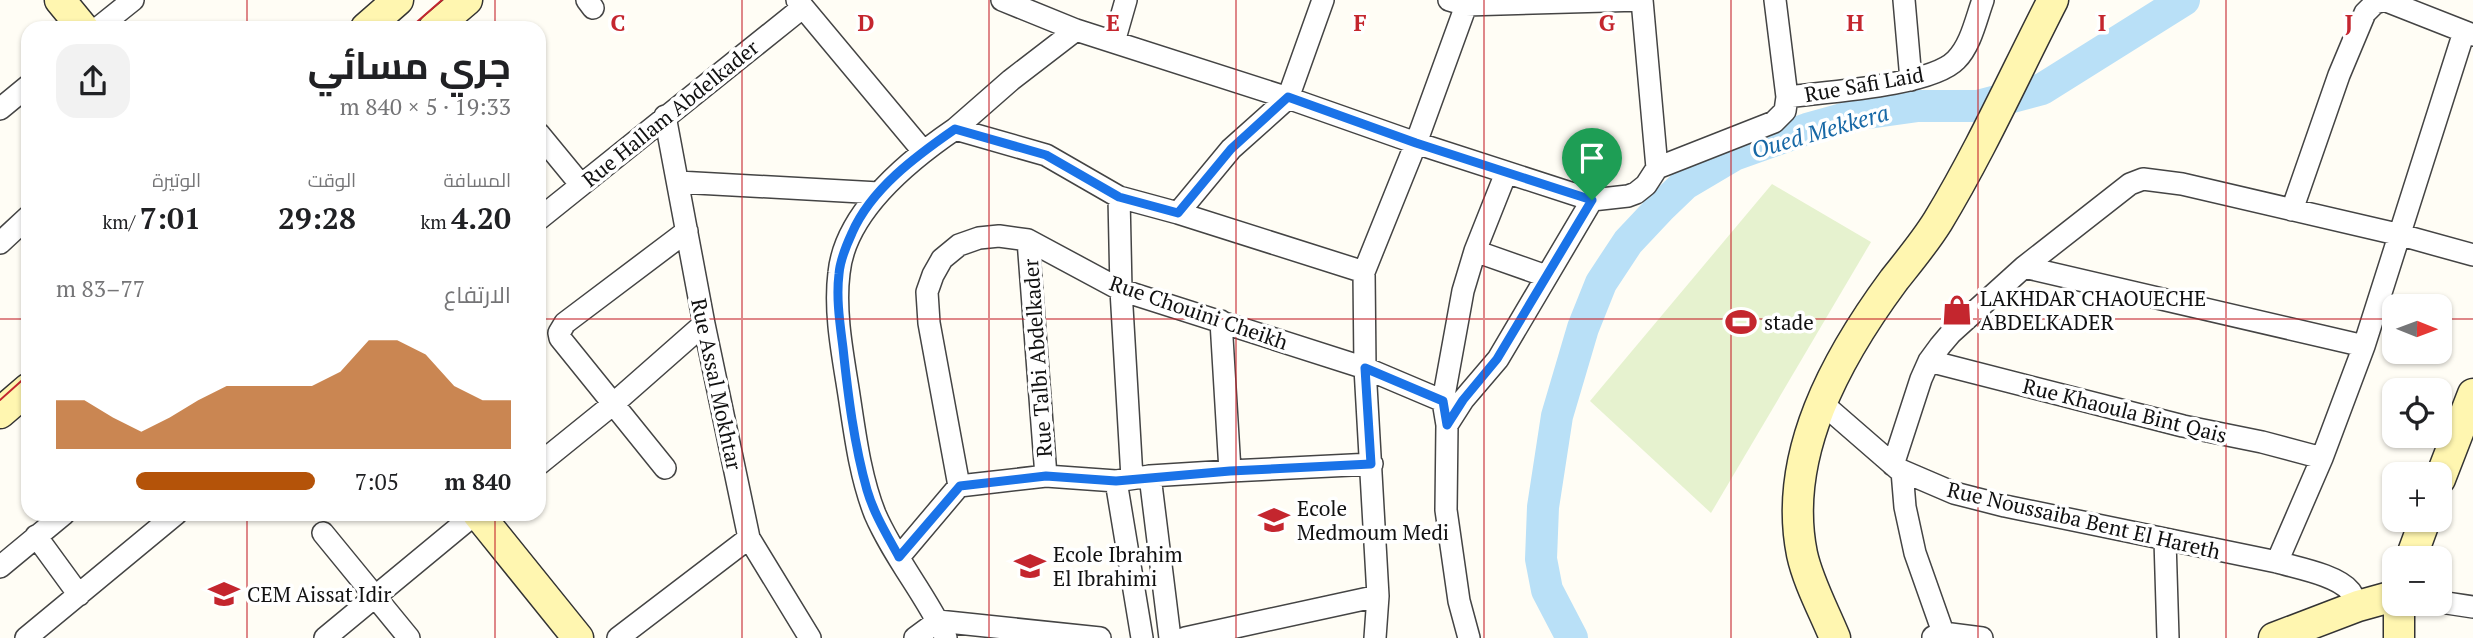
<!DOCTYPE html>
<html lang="ar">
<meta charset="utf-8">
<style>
body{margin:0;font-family:"PT Serif",Cairo,serif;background:#f2f2f2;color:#202124;direction:rtl;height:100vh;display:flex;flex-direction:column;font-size:26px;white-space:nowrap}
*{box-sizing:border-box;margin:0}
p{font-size:23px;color:#757577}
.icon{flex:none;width:38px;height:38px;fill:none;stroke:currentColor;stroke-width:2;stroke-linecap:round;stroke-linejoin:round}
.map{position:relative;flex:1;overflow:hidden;direction:ltr}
.side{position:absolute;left:21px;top:21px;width:525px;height:500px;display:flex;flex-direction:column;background:#fff;border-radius:21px;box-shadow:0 2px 5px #0004;direction:rtl}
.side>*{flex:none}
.needle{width:46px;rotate:91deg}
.fabs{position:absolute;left:2382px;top:294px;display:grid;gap:14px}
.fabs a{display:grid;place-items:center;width:70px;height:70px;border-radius:14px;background:#fff;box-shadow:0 2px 5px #0004;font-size:35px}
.pin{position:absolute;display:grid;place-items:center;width:60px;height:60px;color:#fff;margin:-72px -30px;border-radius:50% 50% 50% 0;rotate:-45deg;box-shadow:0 0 7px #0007}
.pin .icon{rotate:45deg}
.round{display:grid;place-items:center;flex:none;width:74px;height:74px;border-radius:21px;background:#f2f2f2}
.overview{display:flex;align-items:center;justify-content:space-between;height:119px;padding:0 35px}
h1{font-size:38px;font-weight:700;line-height:52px}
.metrics{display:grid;grid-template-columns:repeat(3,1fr);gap:10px;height:119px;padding:7px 35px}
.metrics div{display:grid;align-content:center}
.metrics b{font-size:30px;font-weight:700}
.metrics small{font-size:19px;font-weight:400}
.metrics p{font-size:19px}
.chart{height:196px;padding:14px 35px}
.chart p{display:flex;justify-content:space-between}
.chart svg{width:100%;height:126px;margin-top:7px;fill:#b45309;opacity:.7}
ul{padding:0 35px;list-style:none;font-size:23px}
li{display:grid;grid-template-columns:112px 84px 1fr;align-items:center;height:52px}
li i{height:18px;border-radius:9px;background:#b45309}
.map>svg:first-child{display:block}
</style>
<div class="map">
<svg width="2473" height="638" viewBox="0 0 2473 638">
<rect width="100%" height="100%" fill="#fffdf5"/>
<path fill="#e6f2cf" d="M 1772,184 L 1871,242 L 1711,513 L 1590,401 Z"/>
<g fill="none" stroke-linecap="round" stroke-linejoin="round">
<path stroke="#b9e0f7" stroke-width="32" d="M 1572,638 L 1547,590 L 1541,559 L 1543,507 L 1557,416 L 1583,328 L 1601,283 L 1628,242 L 1660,208 L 1685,184 L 1734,155 L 1807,129 L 1861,114 L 1918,106 L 1978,106 L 2042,89 L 2184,0"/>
<g stroke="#444" stroke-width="24">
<path id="street" d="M 587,0 L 593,8
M 797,0 L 923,151
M 1002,0 L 1076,30 L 1288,98 L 1416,143 L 1592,200 L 1628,196 L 1636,193 L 1646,185 L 1657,168 L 1774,122 L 1785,111 L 1787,97 L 1775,0
M 1449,0 L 1466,5 L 1642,0
M 1642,0 L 1657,168
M 1904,0 L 1911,80
M 98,28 L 133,0
M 1114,42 L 1126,0
M 1787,97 C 1825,92 1931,86 1956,60 C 1971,45 1976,19 1983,0
M 0,109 L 28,86
M 665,116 L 704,324 L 749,538 L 810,638
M 955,129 L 1011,80 L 1076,30
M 539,134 L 581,185
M 678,182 L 879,193
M 1119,197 L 1121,290 L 1132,478
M 2292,210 L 2339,75 L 2365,13 L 2375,3 L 2384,0 L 2473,35
M 1178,213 L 1231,149 L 1288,98 L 1323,0
M 539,219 L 802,8
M 1028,240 L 1046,476
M 0,243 L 28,217
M 1475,251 L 1546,276
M 2024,267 L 2364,346
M 1221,321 L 1230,471
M 1929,361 L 2183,426 L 2262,442 L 2322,458
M 1822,403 L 1898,469 L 1954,493 L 2005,506 L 2277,562 C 2297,568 2337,575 2350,591 C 2353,596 2356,601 2358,606
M 1447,425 L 1463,400 L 1498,359 L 1592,200
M 539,464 L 612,405 L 704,324
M 1893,465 L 1921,379 L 1929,361 L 1940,346 L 1951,333 L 2024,267 L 2130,184 L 2143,179 L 2182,184 L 2401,235 L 2473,255
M 665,468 L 560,338 L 559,333 L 565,323 L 687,231
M 1902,471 L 1905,507 L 1915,553 L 1945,638
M 1150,476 L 1170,638
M 1116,481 L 1142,638
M 959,486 L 929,323 L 927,292 L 933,275 L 942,259 L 959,245 L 979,238 L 999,236 L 1028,240 L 1121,290 L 1365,368 L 1443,401
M 323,533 L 409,638
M 36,536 L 79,595
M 2165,540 L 2168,638
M 899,557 L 959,486 L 1046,476 L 1116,481 L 1150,476 L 1230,471 L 1372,464
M 2277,562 L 2322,458 L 2364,346 L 2464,32
M 0,567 L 64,514
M 2440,602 L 2473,607
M 1933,637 L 1943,633 L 1982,638
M 26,638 L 176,514
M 325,638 L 475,514
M 618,638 L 749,538
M 915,638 L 938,621 L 1100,638
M 946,638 C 926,595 894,558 875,514 C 860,476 855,434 849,395 C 843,356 834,313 839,273 C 845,212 908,161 955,129 L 1046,155 L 1119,197 L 1178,213 L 1364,272
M 1185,638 L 1378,596
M 1375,638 L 1378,596 L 1365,368 L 1364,272 L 1416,143 L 1468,0
M 1469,638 L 1459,601 L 1446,510 L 1447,425 L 1443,401 L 1463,291 L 1475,251 L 1506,173"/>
</g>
<g stroke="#333" stroke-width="33">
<path id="secondary" d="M 60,0 L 83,28
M 366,28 L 398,0
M 434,28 L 467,0
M 0,413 L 28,389
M 2440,479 L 2473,394
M 478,514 L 578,638
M 2411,558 L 2425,520
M 2399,604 L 2399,638
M 1835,638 C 1824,611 1808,582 1802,554 C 1782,455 1837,357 1894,280 C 1909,261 1925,242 1938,221 C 1981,150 2015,74 2053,0
M 2274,638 L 2358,606 L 2394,596"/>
</g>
<use href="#street" stroke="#fff" stroke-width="21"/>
<use href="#secondary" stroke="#fff6b0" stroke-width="30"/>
<path stroke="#c4262e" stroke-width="2" d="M 410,28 L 442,0
M 0,400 L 28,375"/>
</g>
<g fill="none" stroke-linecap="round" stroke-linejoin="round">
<g stroke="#fff" stroke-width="14">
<path id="route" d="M 1288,97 L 1416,143 L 1592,200 L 1497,359 L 1463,400 L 1447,425 L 1443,401 L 1365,368 L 1371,464 L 1230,471 L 1116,481 L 1046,476 L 960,486 L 899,557 C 887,535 874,514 867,490 C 854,444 848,395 843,348 C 840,324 836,298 839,274 C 840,260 846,246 852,233 C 871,189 916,156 955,129 L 1046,155 L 1119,197 L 1178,213 L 1231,149 Z"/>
</g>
<use href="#route" stroke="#1a73e8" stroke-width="9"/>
</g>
<path fill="none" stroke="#c4262e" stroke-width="2" stroke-opacity="0.55" d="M 247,0 L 247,28M 495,0 L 495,28M 742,0 L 742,638M 989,0 L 989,638M 1236,0 L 1236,638M 1484,0 L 1484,638M 1731,0 L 1731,638M 1978,0 L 1978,638M 2226,0 L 2226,638M 0,319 L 28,319M 539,319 L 2394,319M 2440,319 L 2473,319M 247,514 L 247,638M 495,514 L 495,638"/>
<defs>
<g id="shop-bare" transform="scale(2.415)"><path d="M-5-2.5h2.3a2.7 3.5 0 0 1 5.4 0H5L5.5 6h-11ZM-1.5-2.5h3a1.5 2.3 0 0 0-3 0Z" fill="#c4262e" stroke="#fff" stroke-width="2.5" paint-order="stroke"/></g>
<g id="stadium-bare" transform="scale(2.415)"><path d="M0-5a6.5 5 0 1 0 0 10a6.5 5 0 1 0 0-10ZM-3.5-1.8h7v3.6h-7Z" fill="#c4262e" stroke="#fff" stroke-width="2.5" paint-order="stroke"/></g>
<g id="school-bare" transform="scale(2.415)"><path d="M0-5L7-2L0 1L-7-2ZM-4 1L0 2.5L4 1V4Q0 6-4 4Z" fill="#c4262e" stroke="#fff" stroke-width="2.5" paint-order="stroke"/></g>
</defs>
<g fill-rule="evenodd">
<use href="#shop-bare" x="1957" y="310"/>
<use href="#stadium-bare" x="1741" y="322"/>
<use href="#school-bare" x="1274" y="520"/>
<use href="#school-bare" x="1030" y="566"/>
<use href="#school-bare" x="224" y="594"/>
</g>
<g text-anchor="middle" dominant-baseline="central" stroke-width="7" stroke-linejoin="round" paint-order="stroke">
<g font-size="21" fill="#111" stroke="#fff">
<text transform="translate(1864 84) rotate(-10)">Rue Safi Laid</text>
<text transform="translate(670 113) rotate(-39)">Rue Hallam Abdelkader</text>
<text transform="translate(1199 312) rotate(19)">Rue Chouini Cheikh</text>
<text transform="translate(1037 358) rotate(-94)">Rue Talbi Abdelkader</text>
<text transform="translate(717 384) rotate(78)">Rue Assal Mokhtar</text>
<text transform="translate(2125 410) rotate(14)">Rue Khaoula Bint Qais</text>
<text transform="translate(2084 520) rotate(13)">Rue Noussaiba Bent El Hareth</text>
</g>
<g font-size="21" fill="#111" stroke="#fff" text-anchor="start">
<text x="1980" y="298">LAKHDAR CHAOUECHE<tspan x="1980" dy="24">ABDELKADER</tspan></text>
<text x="1764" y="322">stade</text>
<text x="1297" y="508">Ecole<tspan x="1297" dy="24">Medmoum Medi</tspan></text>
<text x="1053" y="554">Ecole Ibrahim<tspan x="1053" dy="24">El Ibrahimi</tspan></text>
<text x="247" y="594">CEM Aissat Idir</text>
</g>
<g font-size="23" font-style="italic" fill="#1768a6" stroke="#fff">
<text transform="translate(1820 131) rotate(-16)">Oued Mekkera</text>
</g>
</g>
<g font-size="23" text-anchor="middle" font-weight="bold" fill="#c4262e" stroke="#fff" stroke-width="7" stroke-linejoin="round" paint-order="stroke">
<text x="618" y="31">C</text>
<text x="866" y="31">D</text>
<text x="1113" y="31">E</text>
<text x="1360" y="31">F</text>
<text x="1607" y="31">G</text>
<text x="1855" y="31">H</text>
<text x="2102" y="31">I</text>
<text x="2349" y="31">J</text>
</g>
</svg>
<div class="fabs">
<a><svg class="needle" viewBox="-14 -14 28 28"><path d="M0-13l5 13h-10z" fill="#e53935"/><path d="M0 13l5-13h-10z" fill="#757577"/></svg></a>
<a><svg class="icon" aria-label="locate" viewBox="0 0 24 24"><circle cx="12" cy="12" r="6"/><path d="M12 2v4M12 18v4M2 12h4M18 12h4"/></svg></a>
<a>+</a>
<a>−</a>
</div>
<div class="pin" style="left:1592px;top:200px;background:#1e9e55"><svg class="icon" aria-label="arrive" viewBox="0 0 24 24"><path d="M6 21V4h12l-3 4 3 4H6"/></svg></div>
<section class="side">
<div class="overview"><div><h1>جري مسائي</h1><p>19:33 · 5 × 840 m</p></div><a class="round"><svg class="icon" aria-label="share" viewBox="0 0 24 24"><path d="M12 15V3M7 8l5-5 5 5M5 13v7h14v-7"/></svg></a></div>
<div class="metrics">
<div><p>المسافة</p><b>4.20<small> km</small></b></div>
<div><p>الوقت</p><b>29:28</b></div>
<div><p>الوتيرة</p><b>7:01<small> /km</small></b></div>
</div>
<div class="chart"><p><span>الارتفاع</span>77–83 m</p>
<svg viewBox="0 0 160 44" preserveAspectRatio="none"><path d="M0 44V27L10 27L20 33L30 38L40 33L50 27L60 22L70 22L80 22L90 22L100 17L110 6L120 6L130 11L140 22L150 27L160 27V44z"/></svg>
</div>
<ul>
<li><b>840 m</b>7:05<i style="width:69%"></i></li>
</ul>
</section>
</div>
